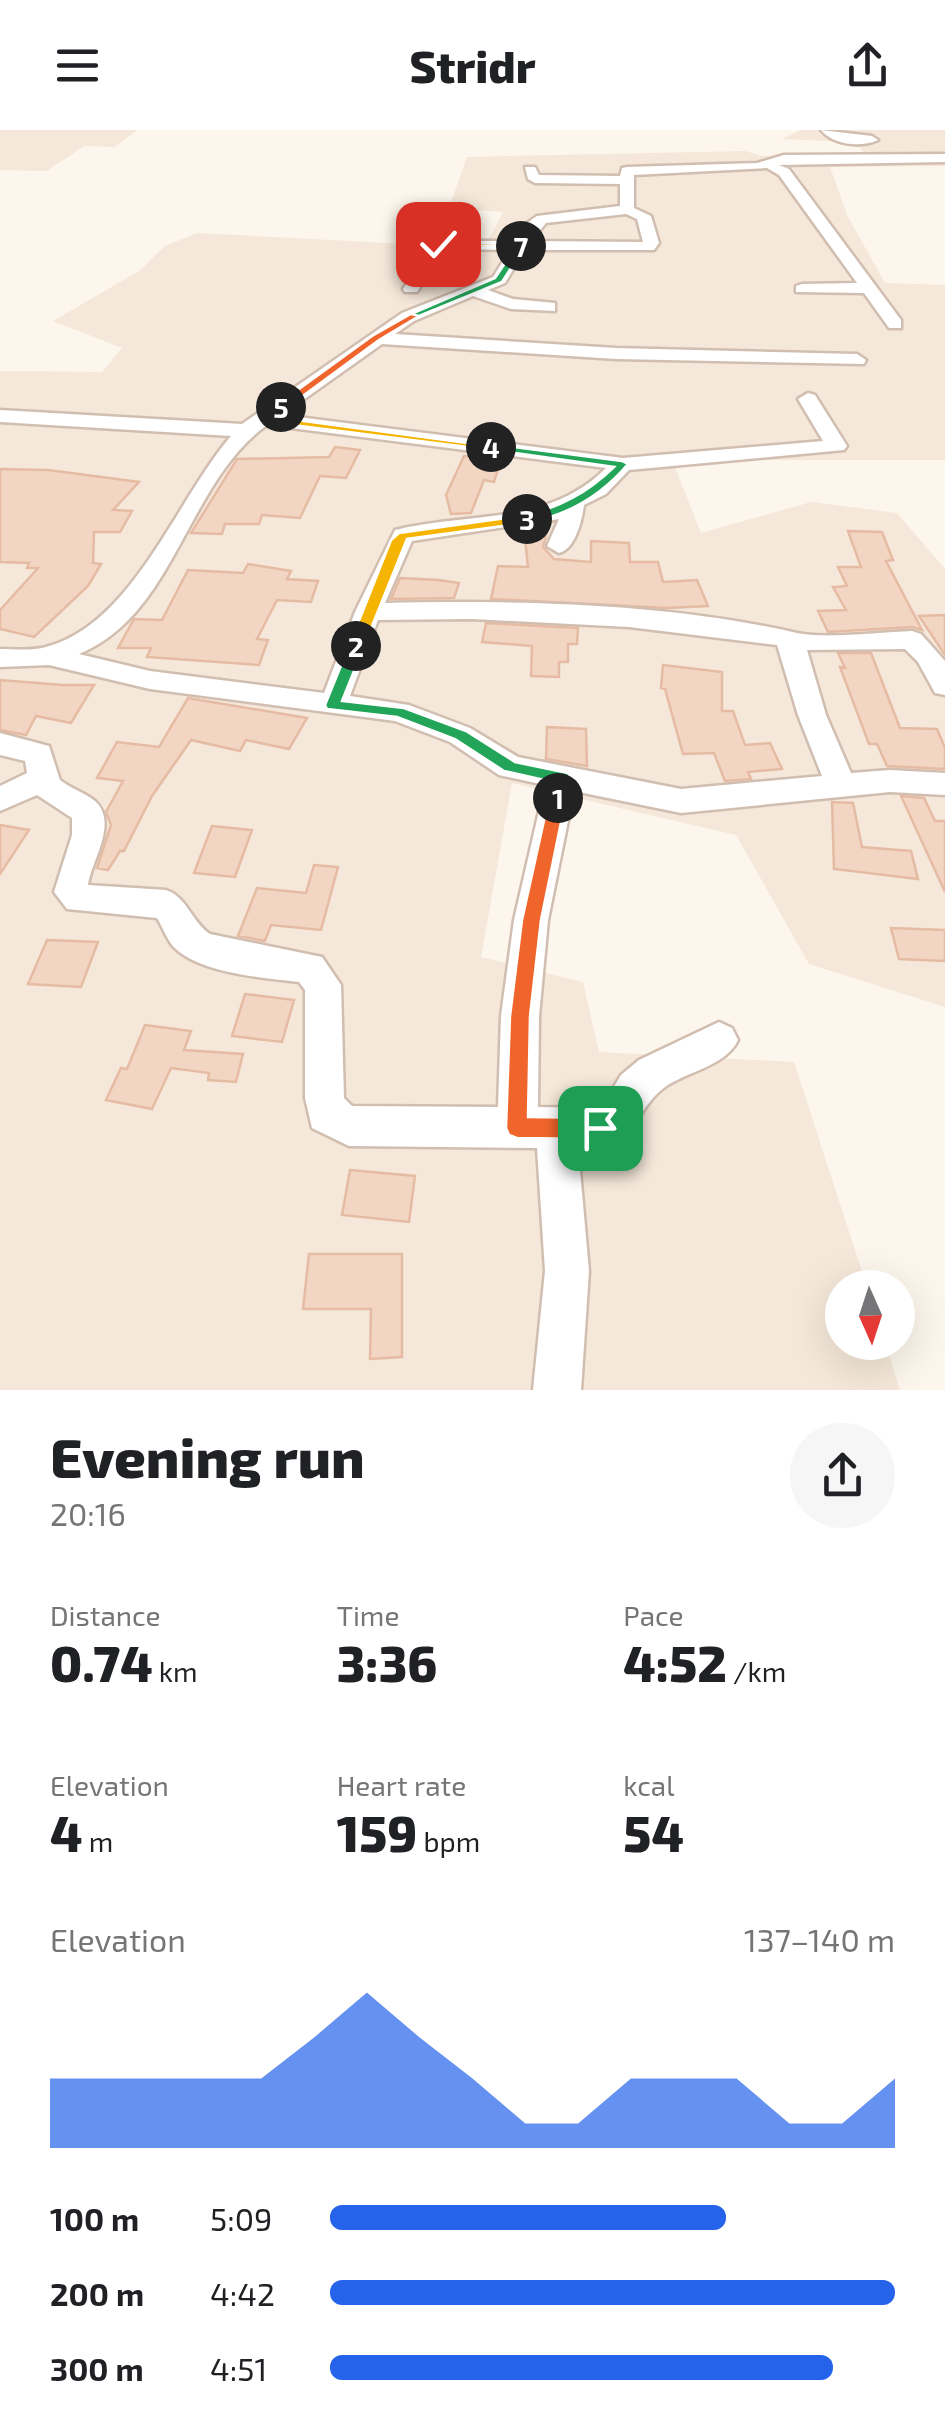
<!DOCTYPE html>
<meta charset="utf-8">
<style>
body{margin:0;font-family:"Exo 2",sans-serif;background:#f6f6f6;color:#202124;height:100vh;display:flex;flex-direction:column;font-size:38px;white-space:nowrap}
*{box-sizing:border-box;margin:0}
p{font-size:32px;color:#757577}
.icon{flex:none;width:55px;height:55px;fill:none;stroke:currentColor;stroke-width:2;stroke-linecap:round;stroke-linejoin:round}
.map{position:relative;height:1260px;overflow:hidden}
.drawer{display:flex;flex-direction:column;background:#fff;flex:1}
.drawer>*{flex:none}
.needle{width:65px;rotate:177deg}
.fabs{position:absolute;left:825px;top:1140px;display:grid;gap:20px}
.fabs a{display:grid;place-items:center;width:90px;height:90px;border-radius:50%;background:#fff;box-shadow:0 10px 40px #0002;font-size:50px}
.pin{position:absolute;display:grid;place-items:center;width:85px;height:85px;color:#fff;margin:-42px;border-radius:20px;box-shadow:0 5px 15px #0006}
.km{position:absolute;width:50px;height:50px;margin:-25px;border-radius:50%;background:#222;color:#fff;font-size:28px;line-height:50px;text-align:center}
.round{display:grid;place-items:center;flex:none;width:105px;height:105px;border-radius:52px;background:#f6f6f6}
.head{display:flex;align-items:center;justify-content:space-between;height:170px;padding:0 50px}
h1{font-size:55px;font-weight:800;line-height:75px}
.stats{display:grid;grid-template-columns:repeat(3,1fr);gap:15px;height:170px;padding:10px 50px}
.stats div{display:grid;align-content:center}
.stats b{font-size:50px;font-weight:800}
.stats small{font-size:28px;font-weight:400}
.stats p{font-size:28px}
.chart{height:280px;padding:20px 50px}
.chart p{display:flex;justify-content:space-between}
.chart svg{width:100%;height:180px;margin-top:10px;fill:#2563eb;opacity:.7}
ul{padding:0 50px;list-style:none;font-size:32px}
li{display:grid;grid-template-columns:160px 120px 1fr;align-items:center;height:75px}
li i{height:25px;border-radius:12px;background:#2563eb}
header{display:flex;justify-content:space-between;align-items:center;height:130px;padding:0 50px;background:#fff;font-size:45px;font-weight:800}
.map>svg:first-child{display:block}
</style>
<header><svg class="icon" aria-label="menu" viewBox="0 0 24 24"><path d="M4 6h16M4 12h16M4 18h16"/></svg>Stridr<svg class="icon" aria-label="share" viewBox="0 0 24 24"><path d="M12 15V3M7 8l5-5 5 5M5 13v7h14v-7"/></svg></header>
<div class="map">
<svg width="945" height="1260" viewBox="0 0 945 1260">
<rect width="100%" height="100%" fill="#fdf6ec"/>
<path fill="#f5e8da" d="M 0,0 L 137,0 L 115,17 L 84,16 L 47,41 L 0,40 Z
M 801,0 L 945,0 L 945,36 L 830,37 L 848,87 L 885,153 L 945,155 L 945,330 L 672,330 L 701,403 L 811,372 L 897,383 L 945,439 L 945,877 L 809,834 L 736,705 L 512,653 L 481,827 L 583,852 L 599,922 L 794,932 L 867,1157 L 842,1158 L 842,1212 L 885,1213 L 900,1260 L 0,1260 L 0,241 L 102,242 L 122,218 L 53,191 L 139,141 L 165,116 L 197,103 L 484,118 L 503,82 L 449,78 L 467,27 L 745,21 L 762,26 L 865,25 L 856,12 L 782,9 Z"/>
<path fill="#f3d5c3" stroke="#e6bba3" stroke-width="2.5" d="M 335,317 L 360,320 L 346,348 L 320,346 L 300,388 L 262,385 L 259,394 L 225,394 L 222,404 L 191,403 L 237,329 L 329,327 Z
M 464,326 L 501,329 L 494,352 L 484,350 L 471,383 L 451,384 L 446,365 Z
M 0,339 L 48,340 L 139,352 L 113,380 L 132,381 L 120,402 L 94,402 L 93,433 L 101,434 L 88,456 L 34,507 L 0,499 L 0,480 L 38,438 L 27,438 L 29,433 L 0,432 Z
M 549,394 L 543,417 L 554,429 L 591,432 L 591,411 L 629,413 L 630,432 L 658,432 L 663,452 L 697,450 L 708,476 L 667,478 L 491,469 L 498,436 L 528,437 L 524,398 Z
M 848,401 L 882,402 L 893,430 L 886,431 L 922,500 L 912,497 L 828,502 L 818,481 L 846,480 L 833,457 L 847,456 L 838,437 L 861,437 Z
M 248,434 L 291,441 L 287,449 L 318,451 L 311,472 L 277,470 L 257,509 L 268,510 L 259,535 L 147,527 L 151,518 L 118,518 L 134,489 L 162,490 L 188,440 L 243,443 Z
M 400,448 L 439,450 L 459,453 L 454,468 L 391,469 Z
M 945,485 L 945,525 L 919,486 Z
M 486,493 L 578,498 L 577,514 L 568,514 L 568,532 L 559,532 L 559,547 L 531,546 L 532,516 L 482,512 Z
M 838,523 L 871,523 L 900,598 L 937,599 L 945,618 L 945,639 L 887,636 L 877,614 L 869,614 L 840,537 L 845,538 Z
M 663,535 L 722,542 L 722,581 L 733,581 L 745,615 L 770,613 L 782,639 L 748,642 L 751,649 L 725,651 L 714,623 L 683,624 L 665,559 L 661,558 Z
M 0,550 L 63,555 L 94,555 L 71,593 L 36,586 L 26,605 L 0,600 Z
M 188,568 L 307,588 L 289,619 L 246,610 L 240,621 L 191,610 L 152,666 L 124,721 L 120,721 L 108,740 L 97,738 L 111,695 L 106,682 L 123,651 L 97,648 L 117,612 L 159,617 Z
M 547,597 L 586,599 L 587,636 L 546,629 Z
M 901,666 L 924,668 L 935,691 L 945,691 L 945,762 Z
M 832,672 L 853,673 L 862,717 L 911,721 L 918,749 L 834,739 Z
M 0,695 L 29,700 L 0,744 Z
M 212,696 L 252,700 L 235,747 L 194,743 Z
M 314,735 L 338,737 L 321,800 L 271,795 L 265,811 L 238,806 L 257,758 L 306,763 Z
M 891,798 L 945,800 L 945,831 L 899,829 Z
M 47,810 L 98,812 L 81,857 L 28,854 Z
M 245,864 L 294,870 L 282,912 L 232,906 Z
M 145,895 L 191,901 L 184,920 L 243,924 L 236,952 L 208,950 L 209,943 L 171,938 L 152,979 L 106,970 L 121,938 L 127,939 Z
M 350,1040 L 415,1046 L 409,1092 L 342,1085 Z
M 309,1124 L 402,1124 L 402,1227 L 370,1229 L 371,1179 L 303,1179 Z"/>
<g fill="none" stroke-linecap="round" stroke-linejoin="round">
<g stroke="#d1beb0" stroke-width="5">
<path id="street" d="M 821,0 L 872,6 L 878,10 C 861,18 833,15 821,0 Z
M 945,24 L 945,32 L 779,35 L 789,39 L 901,190 L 901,198 L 889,198 L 864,163 L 796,162 L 796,156 L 802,154 L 857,153 L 779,45 L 767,38 L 634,45 L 634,78 L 651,86 L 659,113 L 654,120 L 525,120 L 505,153 L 488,160 L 513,169 L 555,173 L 555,181 L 511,179 L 473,166 L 414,191 L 395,204 L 616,218 L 857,224 L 866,230 L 864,234 L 616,229 L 382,214 L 282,285 L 623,328 L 823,311 L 798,269 L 808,263 L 815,265 L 847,316 L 844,320 L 629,340 L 606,364 L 584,375 C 582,391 575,419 559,423 L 547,416 L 559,389 L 412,411 L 385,473 C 518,470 668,473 797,503 C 824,509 882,502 912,501 L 921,504 L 945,531 L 945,565 L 935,563 L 918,532 L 905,519 L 807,520 L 826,585 L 851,643 L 890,640 L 945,643 L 945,665 L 890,662 L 681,683 L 574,661 L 548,790 L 539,886 L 538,977 L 601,978 L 621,945 L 639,930 L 719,892 L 732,898 L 738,910 C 726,936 688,941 665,957 C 647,970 638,990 627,1009 L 599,1018 L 578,1018 L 589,1141 L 581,1260 L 533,1260 L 545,1141 L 537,1018 L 349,1016 L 312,998 L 305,968 L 305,860 L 299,852 C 264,848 196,843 172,815 C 166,807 162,796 157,788 L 67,779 L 54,762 L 72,705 L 72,688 L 37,665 L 0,681 L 0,656 L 27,643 L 25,631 L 0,625 L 0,603 L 49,616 L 60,650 C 71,659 84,662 95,671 C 119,693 91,731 88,755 L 166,760 C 187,767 191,791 210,804 L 322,827 L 341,855 L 344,968 L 352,976 L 498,977 L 501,886 L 514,790 L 545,655 L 499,645 L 450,612 L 395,591 L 150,559 L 49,535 L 0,537 L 0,519 C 15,519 32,521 46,517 C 133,494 176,370 231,306 L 0,292 L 0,280 L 242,294 L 402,183 L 493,147 L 510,120 L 445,119 L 417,162 L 405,162 L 403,159 L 435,111 L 516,111 L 527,93 L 537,86 L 620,76 L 620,54 L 535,53 L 528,49 L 525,37 L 535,37 L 539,45 L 620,46 L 622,38 L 627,37 L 757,33 L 784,25 ZM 626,84 L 637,89 L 643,112 L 531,111 L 546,93 ZM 267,295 L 606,338 C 547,397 470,381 395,400 L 355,482 L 324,563 L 150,541 L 79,524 C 176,484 186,353 267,295 ZM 472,489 L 629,497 L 777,515 L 798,585 L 822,646 L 681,659 L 518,627 L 470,598 L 409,575 L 350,566 L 378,490 Z"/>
</g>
<use href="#street" fill="#fff" fill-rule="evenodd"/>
</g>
<path fill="#f0652b" stroke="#fff" stroke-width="2.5" d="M 558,661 L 566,668 L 541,790 L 530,886 L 528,987 L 600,988 L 607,991 L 610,998 L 607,1006 L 600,1009 L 517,1008 L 509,1005 L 506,998 L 510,886 L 522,790 L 549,668 Z"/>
<path fill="#22a559" stroke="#fff" stroke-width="2.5" d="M 356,512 L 364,516 L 342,571 L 404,578 L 466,601 L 515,632 L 568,643 L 570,647 L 564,672 L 552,672 L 549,668 L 553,652 L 504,641 L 455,609 L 397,587 L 327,579 L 325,575 L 349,516 Z"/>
<path fill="#f5b400" stroke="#fff" stroke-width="2.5" d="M 527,385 L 534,389 L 532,392 L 407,409 L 364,516 L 351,520 L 349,516 L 391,410 L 399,403 Z"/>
<path fill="#22a559" stroke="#fff" stroke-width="2.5" d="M 491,314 L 622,331 L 628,334 C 601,366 569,385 527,393 L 521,389 L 523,386 C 559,378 587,363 614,337 L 487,319 Z"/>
<path fill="#f5b400" stroke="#fff" stroke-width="2.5" d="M 277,275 L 286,277 L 275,287 L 497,317 L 491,320 L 261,291 L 261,286 Z"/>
<path fill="#f0652b" stroke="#fff" stroke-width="2.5" d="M 416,181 L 419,186 L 379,210 L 285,279 L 277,279 L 277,275 L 372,206 Z"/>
<path fill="#22a559" stroke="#fff" stroke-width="2.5" d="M 518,114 L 525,116 L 502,152 L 419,186 L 411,184 L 495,148 Z"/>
<path fill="#f5b400" stroke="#fff" stroke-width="2.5" d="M 435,112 L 521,114 L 525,116 L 438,116 Z"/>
</svg>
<div class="fabs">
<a><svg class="needle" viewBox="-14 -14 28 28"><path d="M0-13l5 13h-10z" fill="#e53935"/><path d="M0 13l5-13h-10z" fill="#757577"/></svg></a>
</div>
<div class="pin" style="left:600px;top:998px;background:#1e9e55"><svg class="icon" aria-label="arrive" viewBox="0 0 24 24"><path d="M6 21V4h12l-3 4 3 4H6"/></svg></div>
<div class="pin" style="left:438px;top:114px;background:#d93025"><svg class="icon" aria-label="check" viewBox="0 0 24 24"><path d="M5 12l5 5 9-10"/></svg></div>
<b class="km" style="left:558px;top:668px">1</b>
<b class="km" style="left:356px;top:516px">2</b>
<b class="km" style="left:527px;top:389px">3</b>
<b class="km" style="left:491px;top:317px">4</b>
<b class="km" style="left:281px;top:277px">5</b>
<b class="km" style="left:521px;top:116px">7</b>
</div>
<section class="drawer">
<div class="head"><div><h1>Evening run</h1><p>20:16</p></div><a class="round"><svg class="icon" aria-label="share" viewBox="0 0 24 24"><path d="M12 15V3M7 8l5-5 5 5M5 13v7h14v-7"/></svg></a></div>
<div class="stats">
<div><p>Distance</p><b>0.74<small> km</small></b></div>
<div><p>Time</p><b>3:36</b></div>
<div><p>Pace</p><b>4:52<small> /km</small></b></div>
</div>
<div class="stats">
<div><p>Elevation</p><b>4<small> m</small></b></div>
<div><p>Heart rate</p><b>159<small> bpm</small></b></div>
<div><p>kcal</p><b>54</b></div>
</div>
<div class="chart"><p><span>Elevation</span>137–140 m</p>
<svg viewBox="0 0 160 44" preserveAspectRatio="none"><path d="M0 44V27L10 27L20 27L30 27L40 27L50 17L60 6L70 17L80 27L90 38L100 38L110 27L120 27L130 27L140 38L150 38L160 27V44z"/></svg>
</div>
<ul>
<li><b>100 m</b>5:09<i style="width:70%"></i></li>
<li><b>200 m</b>4:42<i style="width:100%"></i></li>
<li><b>300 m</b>4:51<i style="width:89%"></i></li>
</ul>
</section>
